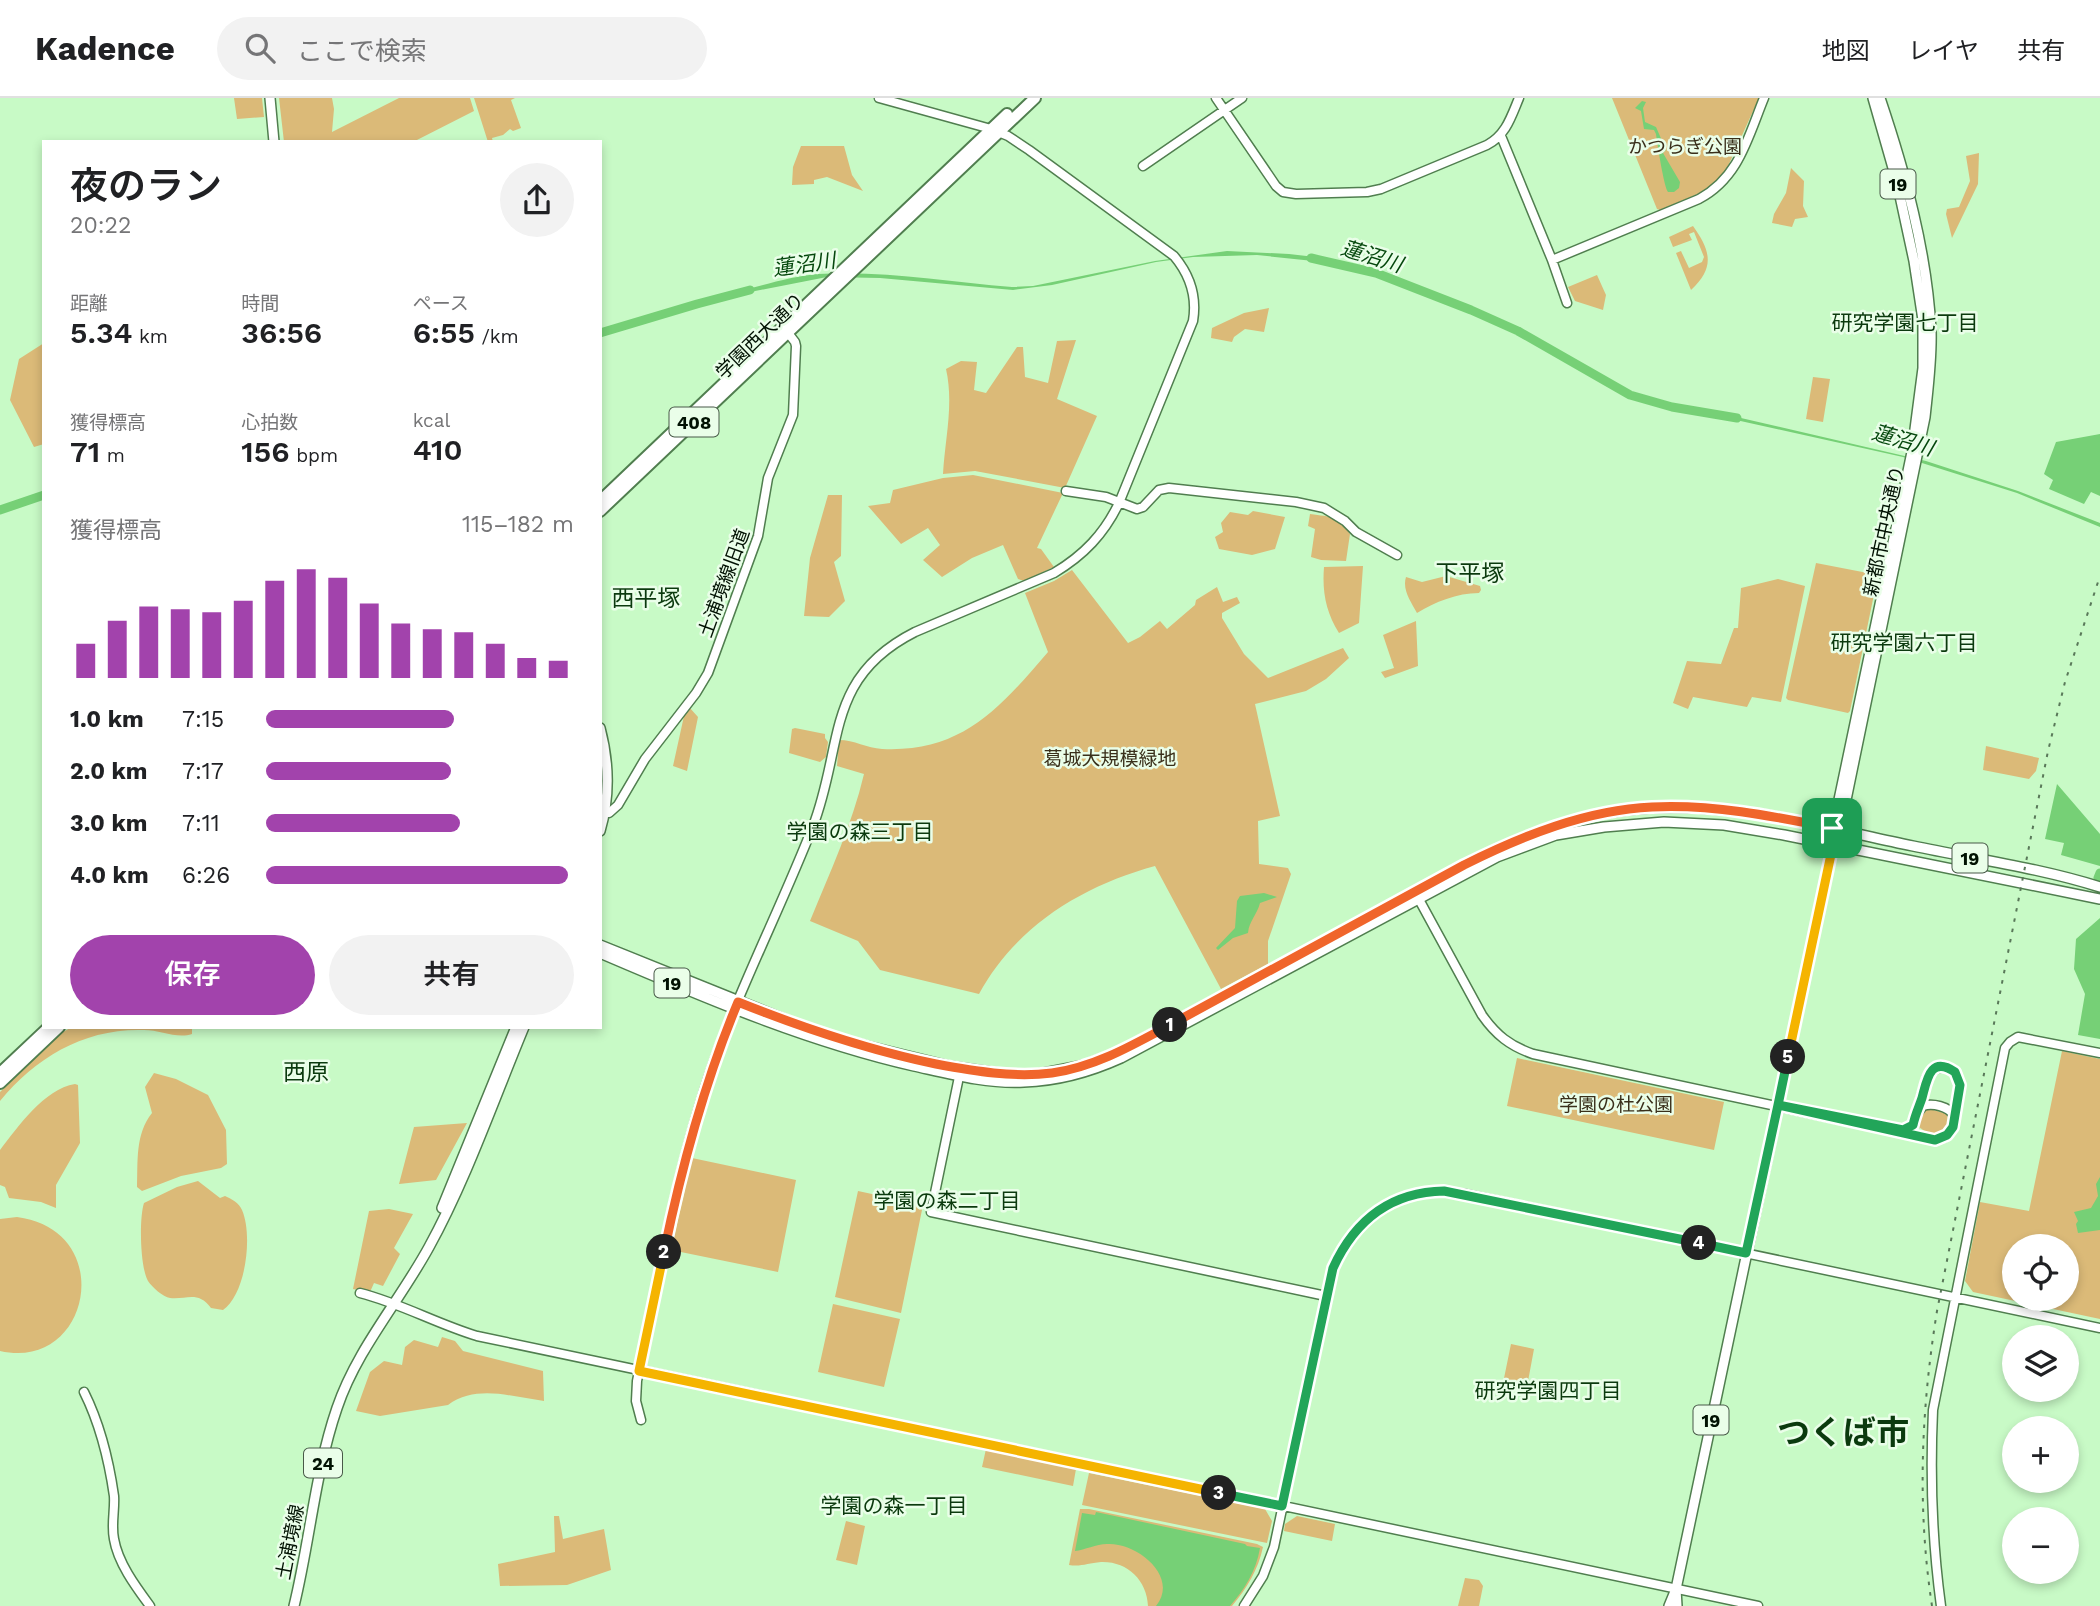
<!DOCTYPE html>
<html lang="ja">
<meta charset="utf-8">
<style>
body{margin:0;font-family:"Work Sans","Noto Sans JP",sans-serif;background:#f2f2f2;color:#202124;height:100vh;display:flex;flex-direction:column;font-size:26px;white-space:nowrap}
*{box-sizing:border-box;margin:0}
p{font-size:23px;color:#757577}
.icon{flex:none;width:38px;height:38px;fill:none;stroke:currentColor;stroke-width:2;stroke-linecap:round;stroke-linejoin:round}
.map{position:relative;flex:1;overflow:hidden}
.drawer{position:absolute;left:42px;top:42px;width:560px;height:889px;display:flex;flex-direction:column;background:#fff;border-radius:0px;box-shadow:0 4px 10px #0003}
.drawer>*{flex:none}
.buttons{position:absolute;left:2002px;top:1136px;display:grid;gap:14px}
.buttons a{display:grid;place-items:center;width:77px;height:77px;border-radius:50%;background:#fff;box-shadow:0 4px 10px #0003;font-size:35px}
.pin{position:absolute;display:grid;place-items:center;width:60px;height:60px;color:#fff;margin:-30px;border-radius:14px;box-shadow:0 4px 10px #0006}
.km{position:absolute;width:35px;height:35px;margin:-18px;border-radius:50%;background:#222;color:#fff;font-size:19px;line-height:35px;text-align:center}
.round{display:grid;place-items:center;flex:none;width:74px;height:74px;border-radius:37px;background:#f2f2f2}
.summary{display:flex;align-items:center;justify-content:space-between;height:119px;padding:0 28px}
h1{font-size:38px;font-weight:600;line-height:52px}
.stats{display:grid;grid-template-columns:repeat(3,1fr);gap:10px;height:119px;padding:7px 28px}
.stats div{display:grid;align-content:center}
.stats b{font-size:30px;font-weight:600}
.stats small{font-size:19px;font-weight:400}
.stats p{font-size:19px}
.chart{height:196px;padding:14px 28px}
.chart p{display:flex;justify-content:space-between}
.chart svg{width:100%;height:126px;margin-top:7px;stroke:#a243ac;stroke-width:6}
.cta{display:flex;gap:14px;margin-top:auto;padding:14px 28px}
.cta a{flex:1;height:80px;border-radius:42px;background:#a243ac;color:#fff;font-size:28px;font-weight:600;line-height:80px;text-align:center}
.cta a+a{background:#f2f2f2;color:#202124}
ul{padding:0 28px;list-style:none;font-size:23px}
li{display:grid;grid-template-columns:112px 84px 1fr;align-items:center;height:52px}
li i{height:18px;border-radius:9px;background:#a243ac}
header{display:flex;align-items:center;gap:42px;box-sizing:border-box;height:98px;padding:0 35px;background:#fff;border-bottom:2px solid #e0e0e0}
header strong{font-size:33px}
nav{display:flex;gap:38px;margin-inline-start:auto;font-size:24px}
.search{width:490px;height:63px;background:#f2f2f2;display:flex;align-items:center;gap:18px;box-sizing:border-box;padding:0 24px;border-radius:38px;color:#757577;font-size:26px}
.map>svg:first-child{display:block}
</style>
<header>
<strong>Kadence</strong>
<div class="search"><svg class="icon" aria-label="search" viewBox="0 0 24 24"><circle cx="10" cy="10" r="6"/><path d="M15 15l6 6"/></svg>ここで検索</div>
<nav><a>地図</a><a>レイヤ</a><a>共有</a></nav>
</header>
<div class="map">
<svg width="2100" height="1508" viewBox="0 0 2100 1508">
<rect width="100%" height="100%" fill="#c8fac6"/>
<path fill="#dbba78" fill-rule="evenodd" d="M 234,0 L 262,0 L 264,19 L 237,21 Z
M 279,0 L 332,0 L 334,11 L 332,34 L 399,0 L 470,0 L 474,13 L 413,44 L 284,44 Z
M 474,0 L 515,0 L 511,2 L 521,30 L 513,33 L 510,31 L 503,37 L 492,40 L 493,44 L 488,44 Z
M 1612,0 L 1759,0 L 1724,77 L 1707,92 L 1660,112 L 1657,111 Z
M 801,48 L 844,48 L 852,77 L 863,93 L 827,79 L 814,82 L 814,86 L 792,87 L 793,69 Z
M 1979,55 L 1978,86 L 1952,140 L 1946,116 L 1947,111 L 1959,109 L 1970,83 L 1966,58 Z
M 1791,70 L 1804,83 L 1803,108 L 1808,119 L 1795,121 L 1792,129 L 1772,125 L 1774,116 L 1786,95 Z
M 1693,128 C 1711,153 1715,170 1691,192 L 1676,155 L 1681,153 L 1689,170 L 1702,164 L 1704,159 L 1694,134 L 1689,136 L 1692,142 L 1673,149 L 1669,139 Z
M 1597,177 L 1606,197 L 1603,212 L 1575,203 L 1568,189 Z
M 1269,210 L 1264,234 L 1245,231 L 1234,239 L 1232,244 L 1211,240 L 1212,230 L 1244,215 Z
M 1076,242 L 1057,301 L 1097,318 L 1065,390 L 975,373 L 943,376 C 945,341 954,306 946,271 L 961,263 L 977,264 L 974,292 L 986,295 L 1017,249 L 1023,249 L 1025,279 L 1048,285 L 1057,243 Z
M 44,245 L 44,346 L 34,349 L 10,302 L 19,261 Z
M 1813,279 L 1830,281 L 1823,324 L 1806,321 Z
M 973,377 L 1063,395 L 1037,450 L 1041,451 L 1054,469 L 1024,483 L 1018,481 L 1003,447 L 972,460 L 942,479 L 923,462 L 940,447 L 928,430 L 901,446 L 868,408 L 890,405 L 893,392 L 943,380 Z
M 828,397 L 842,397 L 841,458 L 834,464 L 845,503 L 829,519 L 804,518 L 810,460 Z
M 1253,413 L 1285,419 L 1275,451 L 1252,457 L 1219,451 L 1215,439 L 1223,434 L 1221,425 L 1230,414 L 1248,417 Z
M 1310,416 C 1332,419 1337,418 1350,436 L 1346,463 L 1321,462 L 1311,459 L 1315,431 L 1308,428 Z
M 1816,465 L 1878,477 L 1850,613 L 1848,615 L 1788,602 L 1786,600 Z
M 1363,468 L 1359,525 L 1339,535 C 1326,514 1322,494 1324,469 Z
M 1072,472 L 1128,545 L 1140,539 L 1160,523 L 1167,531 L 1195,507 L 1196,502 L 1217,489 L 1223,504 L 1237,499 L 1240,505 L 1222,515 L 1222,520 L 1244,556 L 1268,580 L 1343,550 L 1349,560 L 1326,581 L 1306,593 L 1255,606 L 1280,718 L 1258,723 L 1259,766 L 1288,770 L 1291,776 L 1268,843 L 1268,866 L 1221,891 L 1155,768 C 1082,788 1016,828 979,896 L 880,872 L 858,843 L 810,823 C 830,774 852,727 864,676 L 837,668 L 839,642 C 854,642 867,650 882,651 C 962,655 1000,610 1048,554 L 1025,495 L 1054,483 Z
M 1446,478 L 1480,488 L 1481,492 L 1479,495 C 1457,495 1435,504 1417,515 C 1411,504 1402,492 1406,479 L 1422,484 Z
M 1778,481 L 1805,488 L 1781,604 L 1752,599 L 1747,609 L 1693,599 L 1688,611 L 1673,605 L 1687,563 L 1721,566 L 1734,530 L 1738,530 L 1741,490 Z
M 1416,523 L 1418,568 L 1385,580 L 1381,574 L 1394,570 L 1383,537 Z
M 689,609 L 698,619 L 687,673 L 673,668 L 684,618 L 681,617 Z
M 795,630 L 825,636 L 825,640 L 828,644 L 826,659 L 820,664 L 789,655 L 792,631 Z
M 1986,648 L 2039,660 L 2036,673 L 2029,681 L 1983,672 Z
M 72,929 L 192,929 L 192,936 C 177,941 160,932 144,932 C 85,930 36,959 0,1003 L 0,994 L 63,934 Z
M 2062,953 L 2100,961 L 2100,1221 L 1973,1194 L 1965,1183 L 1980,1104 L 2029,1113 ZM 2014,1148 L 2067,1148 L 2067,1200 L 2014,1200 Z
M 1517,960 L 1724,1004 L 1714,1052 L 1507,1008 Z
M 154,975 L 176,981 L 208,997 L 226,1032 L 227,1066 L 221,1070 L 181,1078 L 142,1093 L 137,1089 C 138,1064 135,1036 152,1015 L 145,989 Z
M 75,986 L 78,987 L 80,1045 L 56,1087 L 56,1110 L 41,1104 L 9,1100 L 5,1089 L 0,1087 L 0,1052 C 18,1029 44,991 75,986 Z
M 1927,1010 L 1947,1016 L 1949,1027 L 1943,1034 L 1930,1037 L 1919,1029 L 1920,1014 Z
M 467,1025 L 436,1082 L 399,1086 L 414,1029 Z
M 692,1060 L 796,1082 L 778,1174 L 671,1152 Z
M 198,1083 L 220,1100 L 225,1098 C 232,1101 239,1105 242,1112 C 253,1137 246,1196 223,1212 L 211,1210 C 198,1192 186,1202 170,1200 C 163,1199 152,1189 148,1183 C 140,1169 139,1120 144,1105 L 177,1089 Z
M 858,1093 L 923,1107 L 901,1215 L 835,1199 Z
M 389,1111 L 413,1116 L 394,1150 L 400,1156 L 383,1188 L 374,1185 L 370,1194 L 353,1191 L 369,1113 Z
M 17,1119 C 118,1132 91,1274 0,1253 L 0,1121 Z
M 833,1206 L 900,1221 L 884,1289 L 818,1274 Z
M 442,1239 L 455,1243 L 463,1253 L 543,1273 L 544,1303 C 512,1299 477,1286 448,1307 L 380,1318 L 356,1313 L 370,1274 L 384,1263 L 402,1267 L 405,1249 L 414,1242 L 438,1249 Z
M 1511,1246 L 1534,1251 L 1526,1294 L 1523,1295 L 1502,1290 Z
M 986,1351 L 1076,1371 L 1073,1388 L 982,1369 Z
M 1089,1375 L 1265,1411 L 1272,1423 L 1267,1445 L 1082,1407 Z
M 1080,1411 L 1089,1411 L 1257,1446 L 1263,1449 C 1258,1472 1247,1490 1232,1508 L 1148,1508 C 1147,1482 1127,1463 1101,1464 C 1088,1465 1081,1469 1069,1467 Z
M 554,1418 L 559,1418 L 563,1441 L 604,1431 L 611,1472 L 567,1487 L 500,1488 L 498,1466 L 555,1454 Z
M 1297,1418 L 1335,1426 L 1332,1443 L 1284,1433 L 1285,1426 Z
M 846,1423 L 865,1428 L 857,1467 L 836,1462 Z
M 1465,1480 L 1479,1482 L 1483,1488 L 1479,1508 L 1458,1508 Z"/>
<path fill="#76d076" d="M 1642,3 L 1646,4 L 1643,10 L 1645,24 L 1656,29 L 1666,52 L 1663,55 L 1680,84 L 1679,90 L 1674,94 L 1668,94 C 1664,89 1657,44 1656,36 L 1654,32 L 1644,31 L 1641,13 L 1635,10 Z
M 1227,153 L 1289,156 L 1324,160 L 1323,164 L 1257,157 L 1193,159 L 1156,164 L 1052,187 L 1013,192 L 880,180 L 827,179 L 740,196 L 739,193 C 765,187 792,178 818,176 C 883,172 948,184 1012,189 L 1033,188 L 1155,163 Z
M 1728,317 L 1926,363 L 2018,393 L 2100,425 L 2100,429 L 2017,395 L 1903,359 L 1727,320 Z
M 2100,336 L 2100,398 L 2091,394 L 2084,406 L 2049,391 L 2053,382 L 2044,376 L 2056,344 Z
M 2057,686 L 2100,736 L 2100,768 L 2061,757 L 2064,745 L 2045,741 Z
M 1264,795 L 1277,799 L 1260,805 C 1257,817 1249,823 1248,835 L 1233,840 L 1218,852 L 1216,850 L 1235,830 L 1237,803 L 1240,798 Z
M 2100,820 L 2100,941 L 2078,937 L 2085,896 L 2074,871 L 2076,841 Z
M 2100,1079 L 2100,1132 L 2078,1135 L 2076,1126 L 2078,1123 L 2074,1114 L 2091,1110 L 2098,1098 L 2096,1086 Z
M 1096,1414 L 1245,1446 L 1247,1448 L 1260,1450 C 1256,1473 1245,1491 1230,1508 L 1156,1508 C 1180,1478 1136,1444 1107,1446 C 1096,1446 1085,1452 1075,1453 L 1082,1415 L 1095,1417 Z"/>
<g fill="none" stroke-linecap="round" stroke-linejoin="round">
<path stroke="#76d076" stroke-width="9" d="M 1311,160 L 1376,175 L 1471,212 L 1518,233 L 1630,297 L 1672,309 L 1737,320
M 600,235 L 697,206 L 750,192
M 0,412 L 44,397
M 2098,780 L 2100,775"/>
<g stroke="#507e4f" stroke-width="11">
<path id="secondary" d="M 1216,0 L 1276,88 L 1283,94 L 1296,96 L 1367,94 L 1381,91 L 1487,47 C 1506,37 1511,19 1519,0
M 1501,38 L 1552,162 L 1567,205
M 1143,68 L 1242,0
M 1552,162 L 1699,101 C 1739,80 1748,39 1764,0
M 1066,393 L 1106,399 L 1137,411 L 1143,409 L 1159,392 L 1169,390 L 1296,404 L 1324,410 L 1345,423 L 1356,434 L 1397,457
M 601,714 L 609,715 L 618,707 L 645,661 L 696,595 L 708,575 L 758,438 L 768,380 L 793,317 L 796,248 L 795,244 L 785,231
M 1416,796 L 1482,917 C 1496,937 1510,948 1533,956 L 1935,1042 L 1945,1039 L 1953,1029 L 1960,987 L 1955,974 L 1943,969 L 1933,972 L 1927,979 L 1913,1027 L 1908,1031 L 1899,1033
M 960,974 L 931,1114 L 1326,1198
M 1919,1013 L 1923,1008 C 1932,1005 1949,1008 1954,1018
M 360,1195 C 400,1205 437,1226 477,1238 L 1758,1508
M 84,1294 C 100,1326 109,1363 114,1398 C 115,1412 111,1427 114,1441 C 118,1465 136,1489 150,1508
M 641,1322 L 636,1303 L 637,1283 C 658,1181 676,1077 709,978 C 738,893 780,812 813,728 C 844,648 824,580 915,534 L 1054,475 C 1084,457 1104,436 1119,405 L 1193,223 C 1197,199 1190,177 1174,158 L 1029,52 L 1008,38 L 991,31 L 879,0
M 1244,1508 L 1263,1478 L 1274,1449 L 1333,1170 C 1360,1112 1401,1087 1465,1096 L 2100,1230
M 1941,1508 C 1932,1442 1930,1378 1933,1312 L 2005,950 L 2010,944 L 2018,939 L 2100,955"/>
</g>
<g stroke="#507e4f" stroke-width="12">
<path id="primary" d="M 270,0 L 274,44
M 600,630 C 609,664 610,699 600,733
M 1832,735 L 1912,354 L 1923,270 L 1923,222 L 1914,163 L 1897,84 L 1873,0
M 600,847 L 826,938 L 949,968 L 1004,976 L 1034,977 L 1085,967 L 1119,954 L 1480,759 C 1519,741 1562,723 1605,715 C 1710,696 1812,727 1913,748 C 1975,761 2040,770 2100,789
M 600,855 C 703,899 805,943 914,968 C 950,976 987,986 1024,984 C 1058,983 1090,974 1121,960 L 1497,759 L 1556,737 L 1604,729 L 1664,724 L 1724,727 L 1784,737 L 2100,801
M 442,1110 L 516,929
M 1676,1491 L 1677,1508
M 294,1508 C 310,1443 315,1374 337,1310 C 357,1251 399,1204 429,1149 C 466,1082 494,1001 524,929
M 1669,1508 L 1676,1491 L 1833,747 L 1840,731 L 1925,319 C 1928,290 1932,261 1931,232 C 1927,154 1905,74 1880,0"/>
</g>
<g stroke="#507e4f" stroke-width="14">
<path id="highway" d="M 600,403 L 1007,16
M 600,413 L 1035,0
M 0,975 L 49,929
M 0,985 L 59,929"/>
</g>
<use href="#secondary" stroke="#fff" stroke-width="8"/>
<use href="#primary" stroke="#fff" stroke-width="9"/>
<use href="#highway" stroke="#fff" stroke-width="10"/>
<path stroke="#597859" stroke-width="2" stroke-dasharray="3.5 7" stroke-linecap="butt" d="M 1932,1508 C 1917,1409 1921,1312 1937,1213 L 2048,653 L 2065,584 L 2100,478"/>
</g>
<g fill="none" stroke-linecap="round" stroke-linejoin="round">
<g stroke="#fff" stroke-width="14">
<path id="split-1" d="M 1170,927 L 1464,767 C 1522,738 1586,712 1652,709 C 1713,706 1772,718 1832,730"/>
</g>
<g stroke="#fff" stroke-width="14">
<path id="split-2" d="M 664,1154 C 682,1067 704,985 738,904 C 803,930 868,952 936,966 C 974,973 1013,980 1052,975 C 1095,969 1133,947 1170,927"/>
</g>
<g stroke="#fff" stroke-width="14">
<path id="split-3" d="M 664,1154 L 639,1273 L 1219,1395"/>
</g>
<g stroke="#fff" stroke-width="14">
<path id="split-4" d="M 1219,1395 L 1282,1408 L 1333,1170 C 1355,1122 1390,1094 1444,1093 L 1699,1145"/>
</g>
<g stroke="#fff" stroke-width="14">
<path id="split-5" d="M 1699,1145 L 1746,1155 L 1778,1007 L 1903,1032 L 1913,1027 C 1915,1017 1919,1009 1922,1000 C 1927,982 1930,957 1955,974 L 1960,987 L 1953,1029 L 1947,1037 L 1935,1042 L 1778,1007 L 1788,959"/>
</g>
<g stroke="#fff" stroke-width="14">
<path id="split-6" d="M 1788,959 L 1833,747 L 1840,731 L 1832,730"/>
</g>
<use href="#split-1" stroke="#f0652b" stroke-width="9"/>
<use href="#split-2" stroke="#f0652b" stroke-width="9"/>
<use href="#split-3" stroke="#f5b400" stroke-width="9"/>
<use href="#split-4" stroke="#22a559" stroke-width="9"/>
<use href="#split-5" stroke="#22a559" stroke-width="9"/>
<use href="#split-6" stroke="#f5b400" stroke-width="9"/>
</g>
<g text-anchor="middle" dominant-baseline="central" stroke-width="5" stroke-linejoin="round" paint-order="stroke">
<g fill="#eafee9" stroke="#485948" stroke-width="2">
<rect x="1880.5" y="71.5" width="35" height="29" rx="5"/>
<rect x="669.5" y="309.5" width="49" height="29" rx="5"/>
<rect x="1952.5" y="745.5" width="35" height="29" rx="5"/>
<rect x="654.5" y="870.5" width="35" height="29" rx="5"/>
<rect x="1693.5" y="1307.5" width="35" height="29" rx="5"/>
<rect x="304" y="1350.5" width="38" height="29" rx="5"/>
</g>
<g font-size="18" font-weight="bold" fill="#021203">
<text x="1898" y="86">19</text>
<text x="694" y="324">408</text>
<text x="1970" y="760">19</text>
<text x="672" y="885">19</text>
<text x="1711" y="1322">19</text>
<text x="323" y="1365">24</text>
</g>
<g font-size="19" fill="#392f1a" stroke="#eafee9">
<text x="1685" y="48">かつらぎ公園</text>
<text x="1110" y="660">葛城大規模緑地</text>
<text x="1616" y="1006">学園の杜公園</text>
</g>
<g font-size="19" fill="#021203" stroke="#eafee9">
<text transform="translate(760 238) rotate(-44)">学園西大通り</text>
<text transform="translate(1884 433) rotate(-78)">新都市中央通り</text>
<text transform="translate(724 485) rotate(-70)">土浦境線旧道</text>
<text transform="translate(290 1444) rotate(-79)">土浦境線</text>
</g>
<g font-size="21" font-style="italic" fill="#05480d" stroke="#eafee9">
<text transform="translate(1372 158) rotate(17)">蓮沼川</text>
<text transform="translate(804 166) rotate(-8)">蓮沼川</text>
<text transform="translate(1903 342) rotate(16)">蓮沼川</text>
</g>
<g font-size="21" fill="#0b3a0e" stroke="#eafee9">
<text x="1905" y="224">研究学園七丁目</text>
<text x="1904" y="544">研究学園六丁目</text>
<text x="860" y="733">学園の森三丁目</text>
<text x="947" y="1102">学園の森二丁目</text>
<text x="1548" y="1292">研究学園四丁目</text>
<text x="894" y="1407">学園の森一丁目</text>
</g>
<g font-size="23" fill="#0b3a0e" stroke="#eafee9">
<text x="1470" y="475">下平塚</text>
<text x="646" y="500">西平塚</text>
<text x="306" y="974">西原</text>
</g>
<g font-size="33" font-weight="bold" fill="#0b3a0e" stroke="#eafee9">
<text x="1843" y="1334">つくば市</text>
</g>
</g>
</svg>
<div class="buttons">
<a><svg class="icon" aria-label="locate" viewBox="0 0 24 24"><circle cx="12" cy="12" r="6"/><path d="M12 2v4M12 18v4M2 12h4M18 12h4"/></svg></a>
<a><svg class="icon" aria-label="layers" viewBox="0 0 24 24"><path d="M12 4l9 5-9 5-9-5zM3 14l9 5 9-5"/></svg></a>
<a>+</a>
<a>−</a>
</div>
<div class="pin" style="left:1832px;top:730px;background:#1e9e55"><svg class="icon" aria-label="arrive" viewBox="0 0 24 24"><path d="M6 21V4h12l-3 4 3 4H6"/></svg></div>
<b class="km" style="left:1170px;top:927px">1</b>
<b class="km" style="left:664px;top:1154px">2</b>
<b class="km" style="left:1219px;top:1395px">3</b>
<b class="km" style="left:1699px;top:1145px">4</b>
<b class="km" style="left:1788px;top:959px">5</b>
<section class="drawer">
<div class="summary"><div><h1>夜のラン</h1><p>20:22</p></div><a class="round"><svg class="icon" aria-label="share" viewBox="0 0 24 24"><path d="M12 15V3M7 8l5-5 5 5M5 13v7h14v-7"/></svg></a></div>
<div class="stats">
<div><p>距離</p><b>5.34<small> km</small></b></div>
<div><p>時間</p><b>36:56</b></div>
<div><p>ペース</p><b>6:55<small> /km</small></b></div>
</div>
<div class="stats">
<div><p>獲得標高</p><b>71<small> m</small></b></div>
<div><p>心拍数</p><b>156<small> bpm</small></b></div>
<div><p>kcal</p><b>410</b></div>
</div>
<div class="chart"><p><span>獲得標高</span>115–182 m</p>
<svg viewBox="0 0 160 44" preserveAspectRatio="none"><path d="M5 44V32M15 44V24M25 44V19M35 44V20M45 44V21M55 44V17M65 44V10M75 44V6M85 44V9M95 44V18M105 44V25M115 44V27M125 44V28M135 44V32M145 44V37M155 44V38"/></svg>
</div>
<ul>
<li><b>1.0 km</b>7:15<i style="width:61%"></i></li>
<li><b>2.0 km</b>7:17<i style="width:60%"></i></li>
<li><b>3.0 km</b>7:11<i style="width:63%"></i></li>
<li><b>4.0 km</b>6:26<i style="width:98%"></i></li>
</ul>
<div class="cta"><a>保存</a><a>共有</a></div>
</section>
</div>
